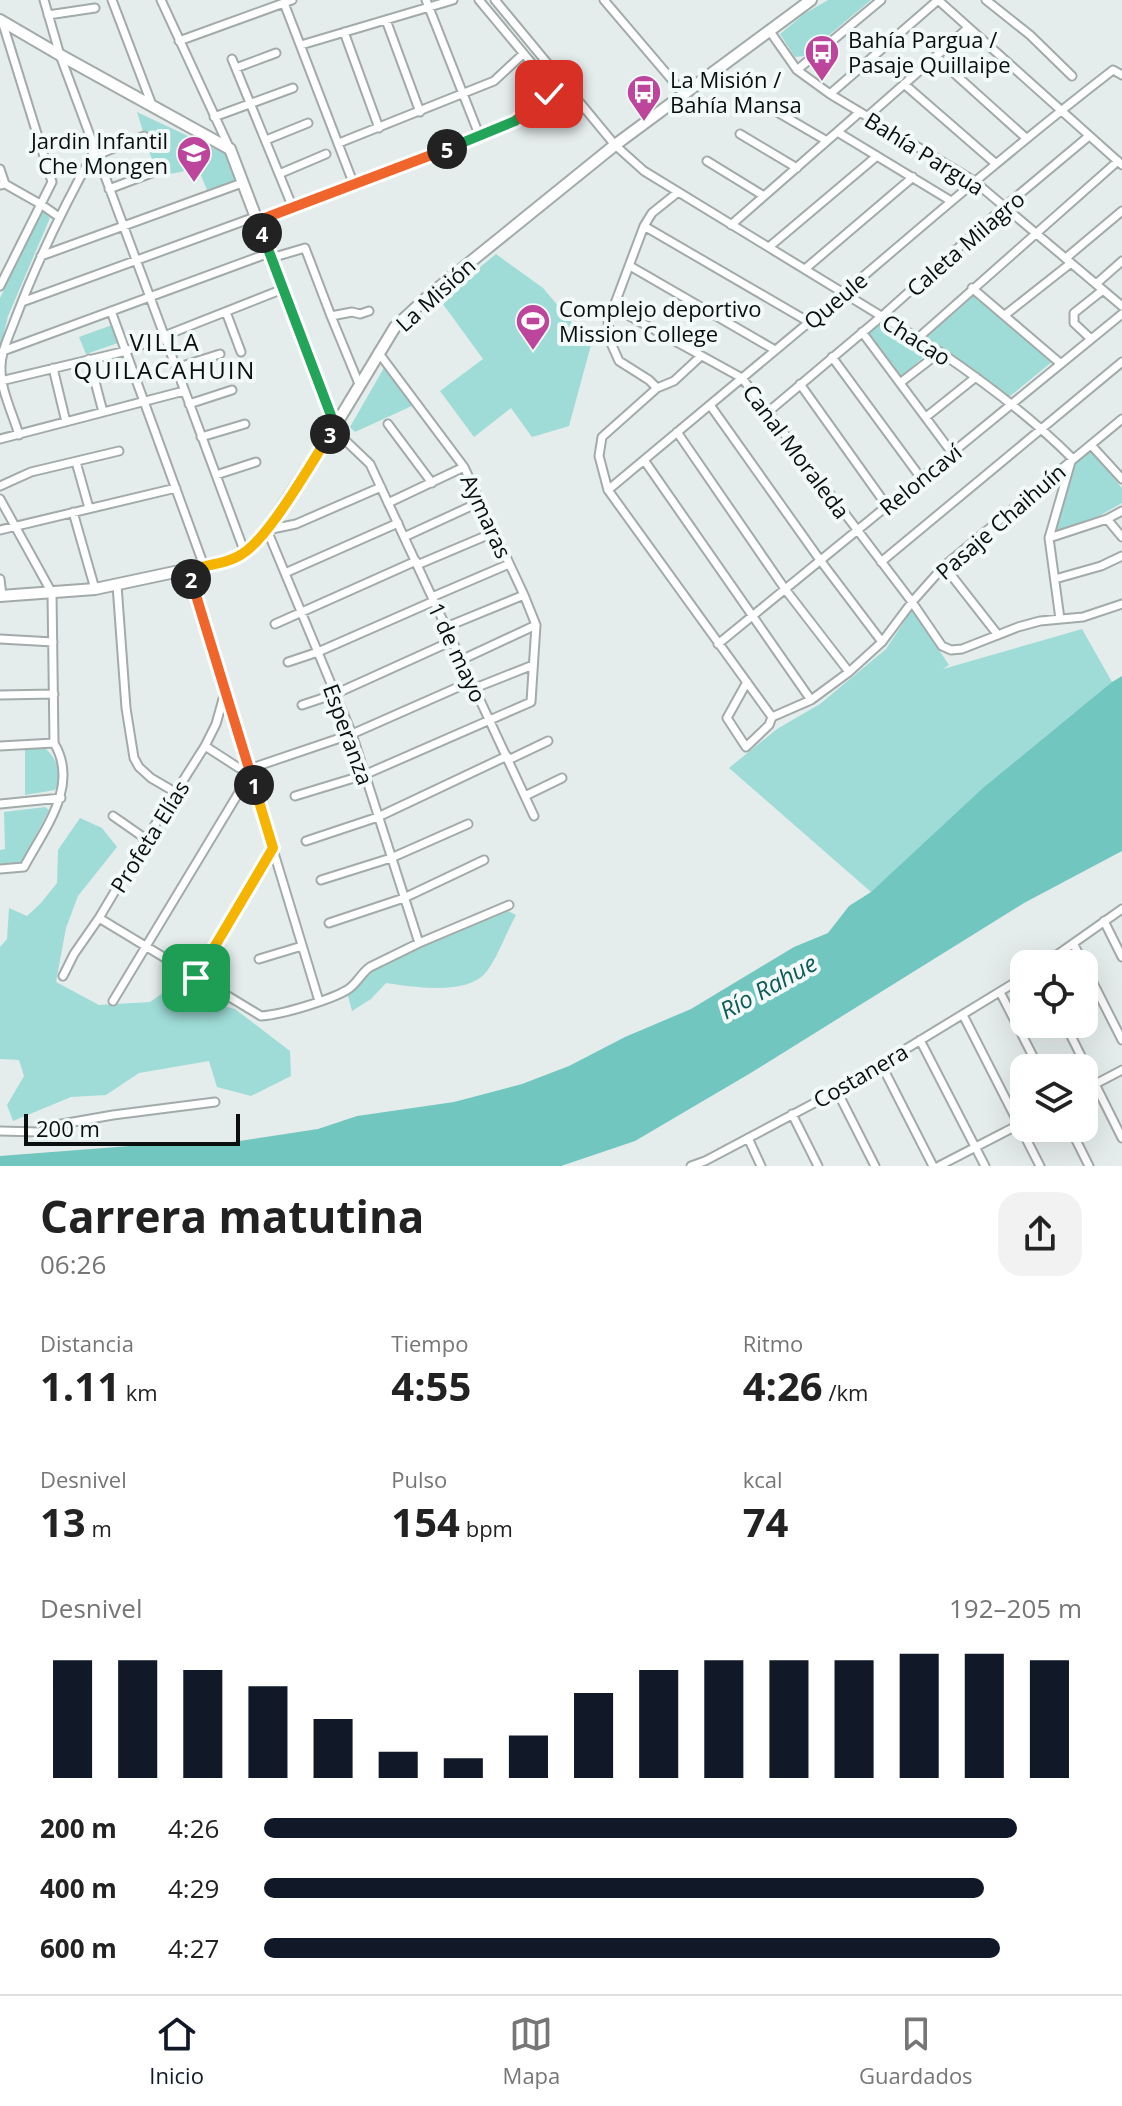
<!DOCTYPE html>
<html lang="es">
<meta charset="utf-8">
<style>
body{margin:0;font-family:"Open Sans",sans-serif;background:#f2f2f2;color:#222;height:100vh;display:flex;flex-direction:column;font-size:30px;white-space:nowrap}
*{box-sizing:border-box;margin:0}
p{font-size:26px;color:#767676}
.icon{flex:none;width:44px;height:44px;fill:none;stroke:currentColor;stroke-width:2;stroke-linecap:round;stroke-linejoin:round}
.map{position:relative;height:1166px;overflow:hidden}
.sheet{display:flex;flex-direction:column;background:#fff;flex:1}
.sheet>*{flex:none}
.buttons{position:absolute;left:1010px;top:950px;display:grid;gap:16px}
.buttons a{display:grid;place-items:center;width:88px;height:88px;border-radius:16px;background:#fff;box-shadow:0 8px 32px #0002;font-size:40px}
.scale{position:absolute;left:24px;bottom:20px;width:216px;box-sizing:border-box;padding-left:8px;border:4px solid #0b0e0e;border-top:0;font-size:22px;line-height:28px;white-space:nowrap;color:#0b0e0e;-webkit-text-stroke:6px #f2faf9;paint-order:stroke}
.pin{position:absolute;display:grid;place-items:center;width:68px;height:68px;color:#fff;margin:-34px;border-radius:16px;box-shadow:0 4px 12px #0006}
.km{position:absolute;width:40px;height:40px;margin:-20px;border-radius:50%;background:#222;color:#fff;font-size:22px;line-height:40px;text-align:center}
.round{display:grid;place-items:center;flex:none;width:84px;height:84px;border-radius:24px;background:#f2f2f2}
.overview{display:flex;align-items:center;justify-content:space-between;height:136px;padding:0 40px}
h1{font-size:44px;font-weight:700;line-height:60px}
.figures{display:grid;grid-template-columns:repeat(3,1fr);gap:12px;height:136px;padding:8px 40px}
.figures div{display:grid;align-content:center}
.figures b{font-size:40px;font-weight:700}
.figures small{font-size:22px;font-weight:400}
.figures p{font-size:22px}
.chart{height:224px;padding:16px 40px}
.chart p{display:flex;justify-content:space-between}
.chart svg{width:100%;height:144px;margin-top:8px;stroke:#111827;stroke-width:6}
ul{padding:0 40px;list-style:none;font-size:26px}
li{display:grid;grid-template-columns:128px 96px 1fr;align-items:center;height:60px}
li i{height:20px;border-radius:10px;background:#111827}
.dock{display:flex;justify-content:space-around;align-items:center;height:112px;border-top:2px solid #e0e0e0;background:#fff;font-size:22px;color:#767676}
.dock a{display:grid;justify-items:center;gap:4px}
.dock .current{color:#111827}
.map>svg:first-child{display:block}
</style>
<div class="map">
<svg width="1122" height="1166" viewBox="0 0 1122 1166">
<rect width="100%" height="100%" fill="#e5ecec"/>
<path fill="#9fdcd7" d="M 828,0 L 871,0 L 804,56 L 795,57 L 780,34 L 804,14 Z
M 137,112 L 228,155 L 237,180 L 207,190 L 197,166 L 181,172 L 157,176 Z
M 43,211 L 50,218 L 8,316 L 0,349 L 0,298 Z
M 496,254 L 543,288 L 591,345 L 569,426 L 532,437 L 511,408 L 474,437 L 440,391 L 483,359 L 440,300 Z
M 972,293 L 1053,361 L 1009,397 L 924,337 Z
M 882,322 L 929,352 L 900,378 L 869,333 Z
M 112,325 L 118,343 L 86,354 L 79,337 Z
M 385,366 L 414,405 L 355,432 L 350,427 Z
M 1091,451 L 1122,488 L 1122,503 L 1099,516 L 1053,532 L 1076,460 Z
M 912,610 L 949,665 L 943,669 L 1082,629 L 1112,682 L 871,892 L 729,768 L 777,729 L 820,704 L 886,649 Z
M 25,749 L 46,749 C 58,760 63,776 55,790 L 25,795 Z
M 45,807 L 49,810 L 22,862 L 0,865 L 0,850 L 5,849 L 4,812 Z
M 80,818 L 102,828 L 117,847 L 78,896 L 66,928 L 56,982 L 99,1005 L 150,1002 L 171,987 L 199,1000 L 235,1009 L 290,1051 L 291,1076 L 251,1096 L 217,1087 L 209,1061 L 139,1073 L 106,1095 L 71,1097 L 13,1121 L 7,1105 L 24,1076 L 19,1060 L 0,1059 L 0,947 L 7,939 L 9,908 L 27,916 L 41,903 L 57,883 L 58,850 Z
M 506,910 L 516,915 C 506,933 499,955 487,971 C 469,996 413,987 386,983 L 371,999 L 352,1011 L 348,996 L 368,972 L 429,942 Z"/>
<path fill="#72c6c0" d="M 1122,676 L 1122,851 L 1024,903 L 749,1074 L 635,1141 L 561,1166 L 0,1166 L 0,1156 L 143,1145 L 219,1144 L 318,1129 L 357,1116 L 454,1102 L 522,1084 L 569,1066 L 625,1037 L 691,1009 L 794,947 L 828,933 L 849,906 L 871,892 L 983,788 L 1112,682 Z"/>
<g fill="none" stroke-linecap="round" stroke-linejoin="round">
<g stroke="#a3aaaa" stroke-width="11">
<path id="street" d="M 44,0 L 60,55 L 245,553
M 112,0 L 152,105
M 161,0 L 229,147
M 426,0 L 480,137
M 479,0 L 554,90
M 495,0 L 615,145 L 644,171 L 940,352 C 987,384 1032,418 1072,458 L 1049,538 L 1060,619
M 604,0 L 684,94
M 938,0 L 1122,165
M 986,0 L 1030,35 L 1072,76
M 284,3 L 354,185
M 48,15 L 95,8
M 386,20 L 420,112
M 769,30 L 797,70 L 830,94 L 974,181 L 1122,306
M 344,32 L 379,128
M 179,41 L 292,0
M 301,45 L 453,0
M 936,57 L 1026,138
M 232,59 L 293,208
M 236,68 L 276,53
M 797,70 L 881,0
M 904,84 L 995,163
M 830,94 L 938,0
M 772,109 L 827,141
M 868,116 L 968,28
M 214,117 L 293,88
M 839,133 L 951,201
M 740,134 L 797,168
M 266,140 L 308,123
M 339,143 L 494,81 L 523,54
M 97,155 L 144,136
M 707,161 L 764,196
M 0,169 L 5,184
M 279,174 L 326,154
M 0,185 L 5,184 L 42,205 L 59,217
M 109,189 L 154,172
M 257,221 L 480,137 L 515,121 L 562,83
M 731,225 L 860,112
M 644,226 L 809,322
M 769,247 L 877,156
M 41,256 L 242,183
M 271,258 L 305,248 L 331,316 L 359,384
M 1066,258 L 1122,211
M 630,266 L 775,350
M 805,269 L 913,177
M 1096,284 L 1122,261
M 0,286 L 52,182 L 2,21
M 972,288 L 1061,364
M 22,302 L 255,217
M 613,307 L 742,378 L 912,602 L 942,646 L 951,650 L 962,649 L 1018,627 L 1040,621 L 1083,617 L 1122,604
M 111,311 L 204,566
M 226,312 L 241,352
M 1005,315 L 1071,263
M 331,316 L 352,312 L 360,314 L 369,311
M 862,332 L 952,453
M 918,338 L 1118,161
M 1091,339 L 1074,323 L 1074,313 L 1103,290
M 3,351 L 269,253
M 701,356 L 674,381 L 657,388 L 602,437 L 599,456 L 608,490 L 772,717
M 832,357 L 921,478
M 89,359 L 103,412
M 53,368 L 66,422
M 176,368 L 220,354
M 1,381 L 126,351 L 283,289
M 900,383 L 940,352
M 800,384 L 887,506
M 657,388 L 649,380 L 619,361 L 610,341 L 608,322 L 644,226 L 652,213 L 677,193
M 189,404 L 232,390
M 710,405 L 820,560 L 882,642
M 768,412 L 882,316 L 1004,207 L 1089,136
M 926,417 L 976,377
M 388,424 L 432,483
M 332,431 L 348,443 L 370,464 L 534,816
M 677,432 L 785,589 L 849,672
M 19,435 C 13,414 1,391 1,370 C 0,352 10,334 16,317 C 38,259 65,204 95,150
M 201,437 L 245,424
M 0,439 L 184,391
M 1091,445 L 1122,479
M 644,460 L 811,700
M 76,462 L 89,508
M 216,475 L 256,462
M 0,486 L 31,472 L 119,451
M 381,487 L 296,524 L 267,530 L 352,734 L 419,943
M 608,490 C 687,424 767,358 846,291 C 934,216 1021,141 1113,70 L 1122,75
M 0,499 L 52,593 L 54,743 C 80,786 44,829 24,867 L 0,869
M 388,503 L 464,467
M 73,512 L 95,589
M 1107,519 L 1122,537
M 0,530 L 176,488
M 404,537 L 480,502
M 1049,538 L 1107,519 L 1122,511
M 881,562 L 1122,362
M 417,565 L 495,532
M 944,566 L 998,635
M 188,570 L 319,1001
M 285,573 L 398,523
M 0,579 L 2,596
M 1055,579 L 1101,566 L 1122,556
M 117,585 L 126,708 L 134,758 L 139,767 L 151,778 L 175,792
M 432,597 L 509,564
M 275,624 L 416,561
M 446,627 L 524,595
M 0,639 L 53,642
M 718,644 L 1122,314
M 461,660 L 536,625
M 288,662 L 318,652 L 434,601
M 747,682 L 727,718 L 746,747 L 769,725 L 772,717
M 475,688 L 533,665
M 0,695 L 54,694
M 302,705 L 335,694 L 452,641
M 772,717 L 811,700 L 849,672 L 882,642 L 912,602 L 944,566 L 1122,419
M 0,746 L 54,743
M 205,746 L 239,768 L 249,769 L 352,734 L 472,681
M 508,760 L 548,741
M 295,796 L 364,775 L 531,702 L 536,625 L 524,595 L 464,467 L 378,352
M 525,796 L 562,778
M 0,804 L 61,798
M 113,816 L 146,839
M 306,841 L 378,817 L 507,756
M 321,880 L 391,858 L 468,824
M 99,918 L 261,1016 C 281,1015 330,1000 347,990 C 357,984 361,973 370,967 L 419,943 L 509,905
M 1104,921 L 1122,957
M 329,923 L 404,898 L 484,860
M 1074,945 L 1084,964
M 259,959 L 302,946
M 1044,964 L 1122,909
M 1084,965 L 1122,1040
M 63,976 L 74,954 L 99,918 L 146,839 L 205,746 L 216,724 L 225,692
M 196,978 L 273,848
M 1000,992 L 1039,1068
M 113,1001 L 250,774
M 963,1015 L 1040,1166
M 1065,1024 L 1122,1138
M 920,1040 L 985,1166
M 881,1064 L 933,1166
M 1084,1090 L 1122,1070
M 837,1091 L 875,1166
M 792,1114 L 818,1166
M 1070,1128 L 1089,1166
M 0,1131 L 39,1132 L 56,1125 L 113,1115 L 215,1102
M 748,1138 L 761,1166
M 691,1166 L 705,1161 L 837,1091 L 1024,977
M 939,1166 L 1024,1122"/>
</g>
<g stroke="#a3aaaa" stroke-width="14">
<path id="secondary" d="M 0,20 L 60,55 L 230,149 L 335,426
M 0,596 L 95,589 L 231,560 L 245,553 L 267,530 L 332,431 L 395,327 L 432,293 L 615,145 L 811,0"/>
</g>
<use href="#street" stroke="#fff" stroke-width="7"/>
<use href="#secondary" stroke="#fff" stroke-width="10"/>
</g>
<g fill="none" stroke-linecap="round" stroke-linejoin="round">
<g stroke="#fff" stroke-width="16">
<path id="split-1" d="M 196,978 L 273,848 L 254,785"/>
</g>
<g stroke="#fff" stroke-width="16">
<path id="split-2" d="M 191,579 L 254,785"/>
</g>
<g stroke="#fff" stroke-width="16">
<path id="split-3" d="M 191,579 L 188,570 C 206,565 227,564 242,554 C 269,538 311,463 330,434"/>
</g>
<g stroke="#fff" stroke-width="16">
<path id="split-4" d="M 262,233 L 335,426 L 330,434"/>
</g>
<g stroke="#fff" stroke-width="16">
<path id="split-5" d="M 262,233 L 257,221 L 447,149"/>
</g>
<g stroke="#fff" stroke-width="16">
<path id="split-6" d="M 447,149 L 515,121 L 549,94"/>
</g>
<use href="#split-1" stroke="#f5b400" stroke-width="10"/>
<use href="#split-2" stroke="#f0652b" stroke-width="10"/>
<use href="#split-3" stroke="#f5b400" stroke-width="10"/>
<use href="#split-4" stroke="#22a559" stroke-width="10"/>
<use href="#split-5" stroke="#f0652b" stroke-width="10"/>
<use href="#split-6" stroke="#22a559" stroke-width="10"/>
</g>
<defs>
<g id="bus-pin" transform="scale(1.8)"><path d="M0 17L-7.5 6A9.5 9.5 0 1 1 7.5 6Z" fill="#bd469c" stroke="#f2faf9"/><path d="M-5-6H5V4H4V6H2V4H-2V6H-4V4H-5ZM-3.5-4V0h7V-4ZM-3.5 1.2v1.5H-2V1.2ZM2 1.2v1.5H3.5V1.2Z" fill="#fff"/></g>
<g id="school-pin" transform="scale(1.8)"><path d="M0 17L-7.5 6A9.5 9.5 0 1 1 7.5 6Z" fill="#bd469c" stroke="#f2faf9"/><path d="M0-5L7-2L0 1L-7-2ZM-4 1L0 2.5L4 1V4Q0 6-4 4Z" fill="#fff"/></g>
<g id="stadium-pin" transform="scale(1.8)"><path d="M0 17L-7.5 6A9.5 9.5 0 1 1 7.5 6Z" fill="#bd469c" stroke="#f2faf9"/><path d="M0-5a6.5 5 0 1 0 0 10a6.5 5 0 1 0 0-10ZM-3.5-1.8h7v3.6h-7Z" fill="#fff"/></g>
</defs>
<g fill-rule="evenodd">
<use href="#bus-pin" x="822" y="52"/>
<use href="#bus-pin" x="644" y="92"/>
<use href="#school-pin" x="194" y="153"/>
<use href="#stadium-pin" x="533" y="321"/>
</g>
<g text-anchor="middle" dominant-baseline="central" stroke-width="8" stroke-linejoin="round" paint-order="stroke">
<g font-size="22" fill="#0b0e0e" stroke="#f2faf9" text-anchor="start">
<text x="848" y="39">Bahía Pargua /<tspan x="848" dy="25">Pasaje Quillaipe</tspan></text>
<text x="670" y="79">La Misión /<tspan x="670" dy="25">Bahía Mansa</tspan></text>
<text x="168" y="140" text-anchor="end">Jardin Infantil<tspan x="168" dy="25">Che Mongen</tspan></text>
<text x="559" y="308">Complejo deportivo<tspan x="559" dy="25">Mission College</tspan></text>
</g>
<g font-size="22" fill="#0b0e0e" stroke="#f2faf9">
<text transform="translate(925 153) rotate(32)">Bahía Pargua</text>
<text transform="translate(965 243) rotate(-41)">Caleta Milagro</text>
<text transform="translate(435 294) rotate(-42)">La Misión</text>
<text transform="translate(835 300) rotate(-40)">Queule</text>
<text transform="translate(917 339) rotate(32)">Chacao</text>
<text transform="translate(797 451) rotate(53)">Canal Moraleda</text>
<text transform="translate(920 479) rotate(-39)">Reloncaví</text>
<text transform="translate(487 516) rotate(65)">Aymaras</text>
<text transform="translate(1000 521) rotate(-41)">Pasaje Chaihuín</text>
<text transform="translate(458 652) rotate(65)">1 de mayo</text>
<text transform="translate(349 734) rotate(70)">Esperanza</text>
<text transform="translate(149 836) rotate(-58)">Profeta Elías</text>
<text transform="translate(860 1075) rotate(-30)">Costanera</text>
</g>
<g font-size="24" letter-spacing="2" fill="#0b0e0e" stroke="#f2faf9">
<text x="165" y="341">VILLA<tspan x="165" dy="28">QUILACAHUIN</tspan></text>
</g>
<g font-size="24" font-style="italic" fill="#0f5956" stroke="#f2faf9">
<text transform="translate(768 986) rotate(-29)">Río Rahue</text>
</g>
</g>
</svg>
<div class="buttons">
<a><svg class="icon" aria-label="locate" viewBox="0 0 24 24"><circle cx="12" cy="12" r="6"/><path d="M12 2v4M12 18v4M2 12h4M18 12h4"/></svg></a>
<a><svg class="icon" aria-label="layers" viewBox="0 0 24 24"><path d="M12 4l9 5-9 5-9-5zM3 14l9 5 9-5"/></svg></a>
</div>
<div class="scale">200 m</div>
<div class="pin" style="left:196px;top:978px;background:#1e9e55"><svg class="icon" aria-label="arrive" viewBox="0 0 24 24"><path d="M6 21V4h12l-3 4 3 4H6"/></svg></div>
<div class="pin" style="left:549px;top:94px;background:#d93025"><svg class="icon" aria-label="check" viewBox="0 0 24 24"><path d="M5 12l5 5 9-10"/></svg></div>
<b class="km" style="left:254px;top:785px">1</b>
<b class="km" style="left:191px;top:579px">2</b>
<b class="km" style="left:330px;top:434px">3</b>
<b class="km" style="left:262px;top:233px">4</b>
<b class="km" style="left:447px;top:149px">5</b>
</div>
<section class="sheet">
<div class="overview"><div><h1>Carrera matutina</h1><p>06:26</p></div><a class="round"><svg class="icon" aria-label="share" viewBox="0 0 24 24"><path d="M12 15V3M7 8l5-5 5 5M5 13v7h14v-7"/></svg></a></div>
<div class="figures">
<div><p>Distancia</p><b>1.11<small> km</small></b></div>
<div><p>Tiempo</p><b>4:55</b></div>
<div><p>Ritmo</p><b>4:26<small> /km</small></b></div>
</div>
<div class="figures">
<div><p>Desnivel</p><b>13<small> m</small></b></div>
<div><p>Pulso</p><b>154<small> bpm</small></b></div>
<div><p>kcal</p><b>74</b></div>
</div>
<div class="chart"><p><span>Desnivel</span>192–205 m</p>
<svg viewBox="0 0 160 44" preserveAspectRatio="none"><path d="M5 44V8M15 44V8M25 44V11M35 44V16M45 44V26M55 44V36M65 44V38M75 44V31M85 44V18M95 44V11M105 44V8M115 44V8M125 44V8M135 44V6M145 44V6M155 44V8"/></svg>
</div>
<ul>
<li><b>200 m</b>4:26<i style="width:92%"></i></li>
<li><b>400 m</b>4:29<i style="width:88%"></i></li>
<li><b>600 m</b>4:27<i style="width:90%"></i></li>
</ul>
</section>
<nav class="dock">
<a class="current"><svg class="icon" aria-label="home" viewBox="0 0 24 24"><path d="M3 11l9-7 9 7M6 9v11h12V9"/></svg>Inicio</a>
<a><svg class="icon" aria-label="map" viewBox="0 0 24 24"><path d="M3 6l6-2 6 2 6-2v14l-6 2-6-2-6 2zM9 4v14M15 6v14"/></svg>Mapa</a>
<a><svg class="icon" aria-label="saved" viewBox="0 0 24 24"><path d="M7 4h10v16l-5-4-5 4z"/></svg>Guardados</a>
</nav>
